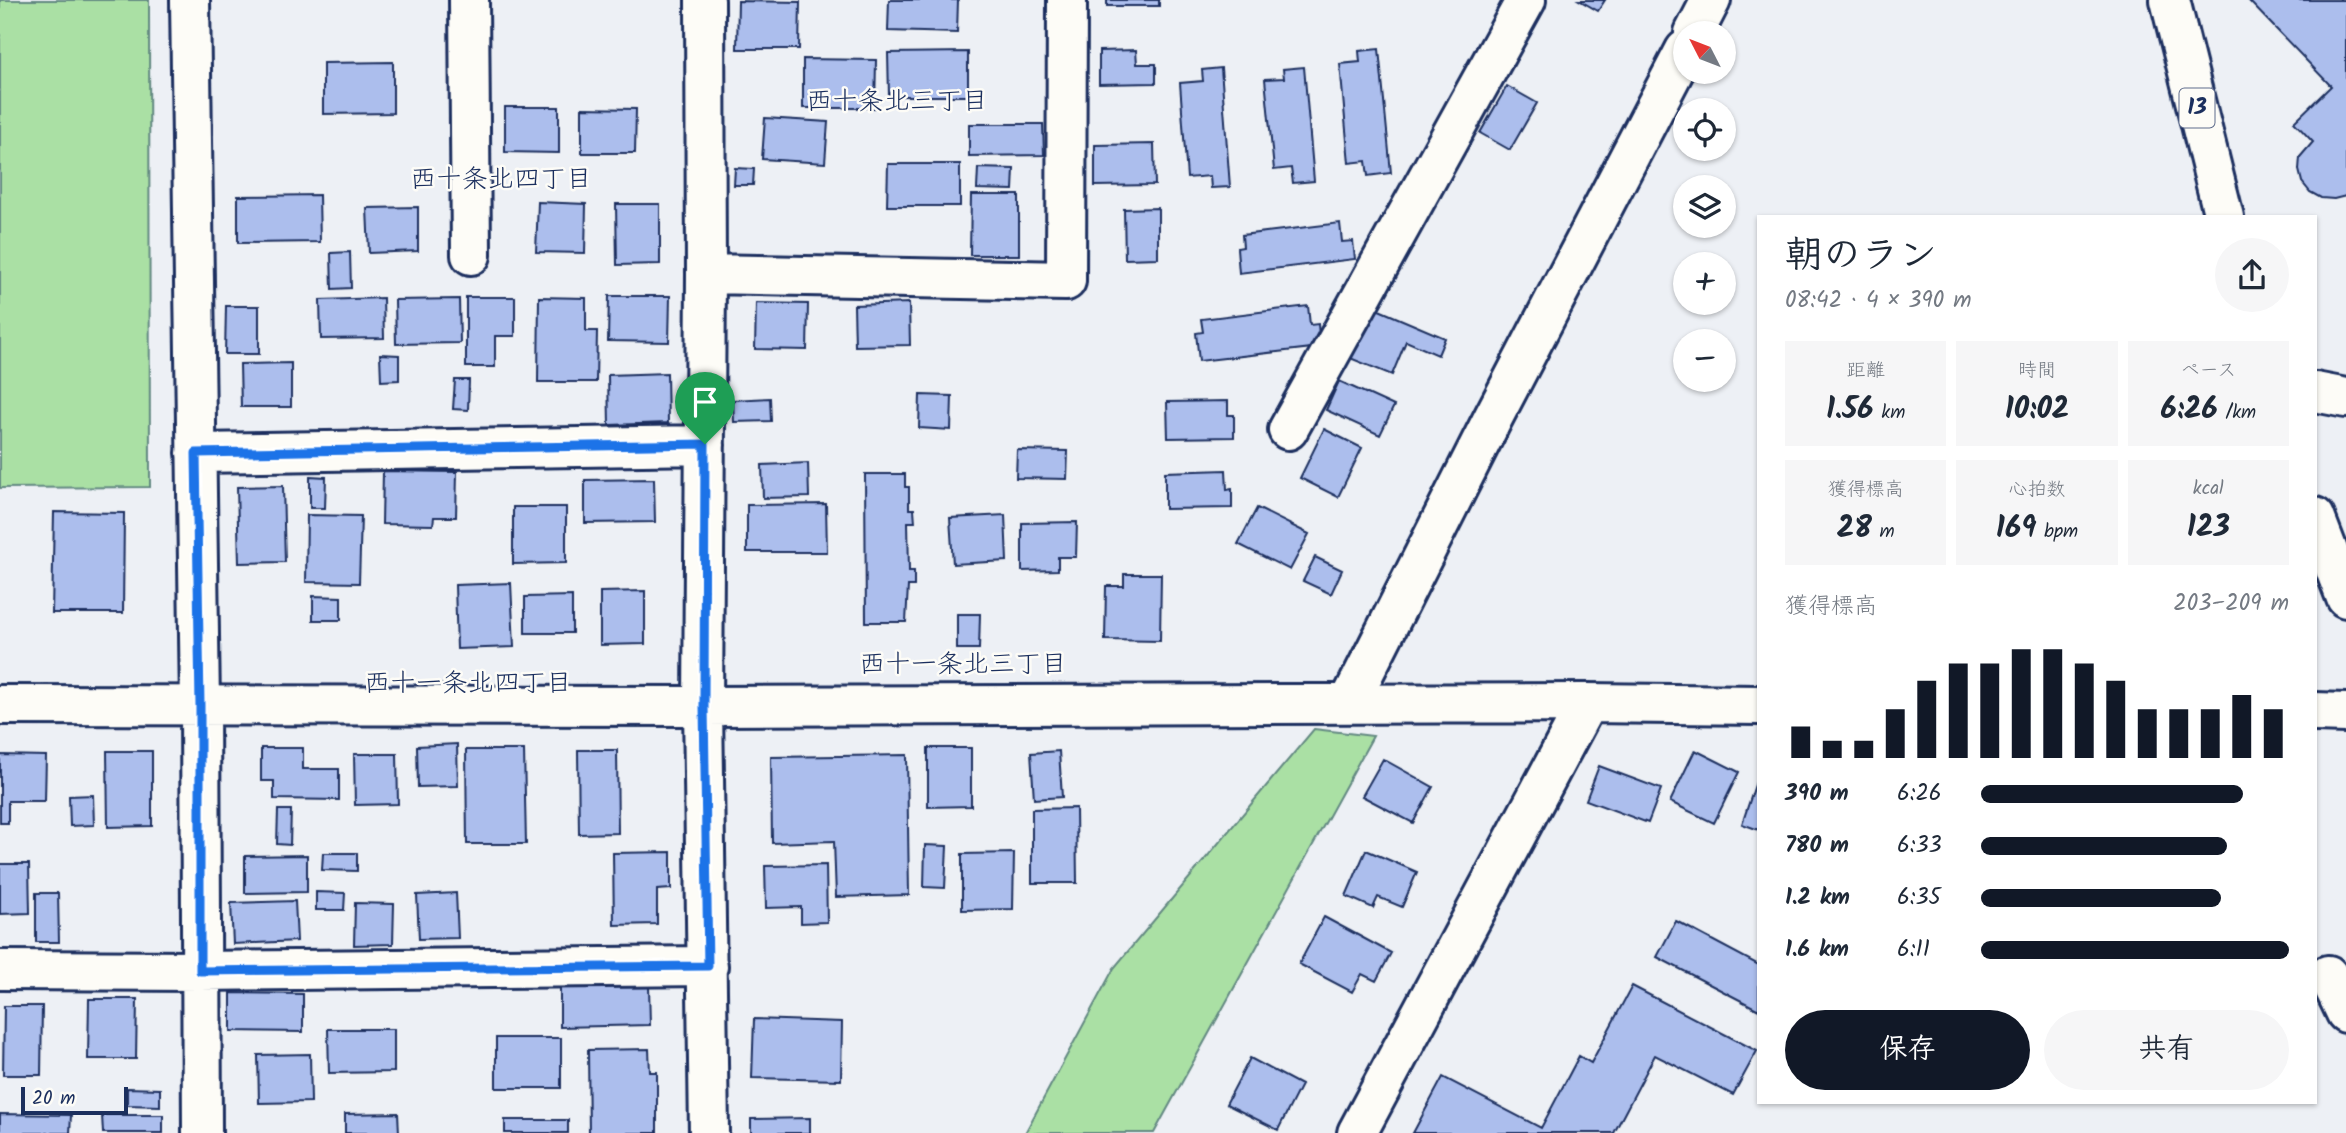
<!DOCTYPE html>
<html lang="ja">
<meta charset="utf-8">
<style>
body{margin:0;font-family:Kalam,"Klee One",sans-serif;background:#f6f6f7;color:#1f2937;height:100vh;display:flex;flex-direction:column;font-size:26px;white-space:nowrap}
*{box-sizing:border-box;margin:0}
p{font-size:23px;color:#747a83}
.icon{flex:none;width:38px;height:38px;fill:none;stroke:currentColor;stroke-width:2;stroke-linecap:round;stroke-linejoin:round}
.map{position:relative;flex:1;overflow:hidden}
.sheet{position:absolute;left:1757px;top:215px;width:560px;height:889px;display:flex;flex-direction:column;background:#fff;border-radius:0px;box-shadow:0 2px 5px #0004}
.sheet>*{flex:none}
.needle{width:46px;rotate:312deg}
.fabs{position:absolute;left:1673px;top:21px;display:grid;gap:14px}
.fabs a{display:grid;place-items:center;width:63px;height:63px;border-radius:50%;background:#fff;box-shadow:0 2px 5px #0004;font-size:35px}
.scale{position:absolute;left:21px;bottom:18px;width:107px;box-sizing:border-box;padding-left:7px;border:4px solid #1b2f5e;border-top:0;font-size:19px;line-height:24px;white-space:nowrap;color:#1b2f5e;-webkit-text-stroke:5px #fdfcf7;paint-order:stroke}
.pin{position:absolute;display:grid;place-items:center;width:60px;height:60px;color:#fff;margin:-72px -30px;border-radius:50% 50% 50% 0;rotate:-45deg;box-shadow:0 0 7px #0007}
.pin .icon{rotate:45deg}
.round{display:grid;place-items:center;flex:none;width:74px;height:74px;border-radius:37px;background:#f6f6f7}
.overview{display:flex;align-items:center;justify-content:space-between;height:119px;padding:0 28px}
h1{font-size:38px;font-weight:700;line-height:52px}
.figures{display:grid;grid-template-columns:repeat(3,1fr);gap:10px;height:119px;padding:7px 28px}
.figures div{display:grid;align-content:center;border-radius:0px;background:#f6f6f7;text-align:center}
.figures b{font-size:30px;font-weight:700}
.figures small{font-size:19px;font-weight:400}
.figures p{font-size:19px}
.chart{height:196px;padding:14px 28px}
.chart p{display:flex;justify-content:space-between}
.chart svg{width:100%;height:126px;margin-top:7px;stroke:#111827;stroke-width:6}
.cta{display:flex;gap:14px;margin-top:auto;padding:14px 28px}
.cta a{flex:1;height:80px;border-radius:42px;background:#111827;color:#fff;font-size:28px;font-weight:700;line-height:80px;text-align:center}
.cta a+a{background:#f6f6f7;color:#1f2937}
ul{padding:0 28px;list-style:none;font-size:23px}
li{display:grid;grid-template-columns:112px 84px 1fr;align-items:center;height:52px}
li i{height:18px;border-radius:9px;background:#111827}
.map>svg:first-child{display:block}
</style>
<div class="map">
<svg width="2346" height="1133" viewBox="0 0 2346 1133">
<rect width="100%" height="100%" fill="#edf0f5"/>
<filter id="ink" filterUnits="userSpaceOnUse"><feTurbulence type="fractalNoise" baseFrequency=".0143" numOctaves="2"/><feDisplacementMap in="SourceGraphic" scale="14" xChannelSelector="R" yChannelSelector="G"/><feConvolveMatrix kernelMatrix="1 2 1 2 8 2 1 2 1" color-interpolation-filters="sRGB"/></filter>
<g filter="url(#ink)">
<path fill="#aae0a4" stroke="#628881" stroke-width="2" d="M 0,0 L 149,0 L 150,487 L 0,488 Z
M 1314,729 L 1373,736 L 1154,1133 L 1025,1133 L 1114,968 Z"/>
<path fill="#acbeed" stroke="#1b2f5e" stroke-width="2" d="M 889,0 L 958,0 L 957,33 L 888,31 Z
M 1107,0 L 1159,0 L 1159,6 L 1107,6 Z
M 1579,0 L 1605,0 L 1598,11 Z
M 2248,0 L 2346,0 L 2346,196 L 2334,199 L 2321,198 L 2310,192 L 2302,182 L 2299,170 L 2300,157 L 2313,142 L 2294,122 L 2331,86 Z
M 738,1 L 800,2 L 799,49 L 737,49 Z
M 1379,49 L 1391,173 L 1368,176 L 1366,161 L 1349,163 L 1340,64 L 1360,62 L 1359,51 Z
M 1136,50 L 1137,64 L 1156,64 L 1156,83 L 1099,84 L 1099,51 Z
M 968,52 L 968,96 L 889,96 L 888,53 Z
M 803,59 L 876,60 L 875,108 L 803,108 Z
M 393,62 L 393,113 L 323,114 L 323,63 Z
M 1304,67 L 1314,181 L 1293,183 L 1291,168 L 1274,170 L 1265,79 L 1284,78 L 1283,69 Z
M 1221,68 L 1230,187 L 1211,188 L 1210,176 L 1187,178 L 1180,83 L 1203,81 L 1202,70 Z
M 1507,86 L 1537,103 L 1510,150 L 1480,133 Z
M 505,107 L 559,107 L 559,153 L 505,152 Z
M 582,108 L 636,109 L 635,153 L 582,153 Z
M 765,118 L 828,122 L 825,163 L 762,159 Z
M 969,124 L 1043,124 L 1044,155 L 969,156 Z
M 1154,144 L 1155,185 L 1095,186 L 1095,145 Z
M 888,164 L 960,164 L 960,206 L 887,206 Z
M 735,168 L 754,169 L 753,185 L 734,185 Z
M 978,168 L 1014,169 L 1013,190 L 977,189 Z
M 319,195 L 320,242 L 238,243 L 238,196 Z
M 971,195 L 1019,195 L 1019,255 L 970,255 Z
M 538,202 L 586,204 L 585,253 L 536,252 Z
M 616,204 L 660,204 L 660,264 L 617,265 Z
M 418,207 L 418,251 L 369,253 L 367,208 Z
M 1158,208 L 1158,258 L 1125,259 L 1124,209 Z
M 1340,223 L 1342,242 L 1353,241 L 1355,259 L 1239,273 L 1237,248 L 1243,247 L 1242,235 Z
M 350,252 L 351,288 L 332,289 L 331,253 Z
M 609,296 L 670,296 L 669,342 L 608,341 Z
M 466,297 L 515,297 L 515,336 L 495,336 L 495,367 L 466,367 Z
M 539,297 L 586,298 L 586,331 L 597,331 L 596,382 L 538,382 Z
M 383,298 L 384,338 L 321,339 L 320,300 Z
M 459,299 L 460,343 L 396,344 L 395,300 Z
M 756,303 L 808,304 L 807,350 L 755,349 Z
M 909,303 L 910,345 L 855,346 L 854,305 Z
M 226,306 L 259,306 L 259,354 L 225,354 Z
M 1308,306 L 1310,325 L 1318,324 L 1320,347 L 1199,361 L 1196,333 L 1203,332 L 1201,319 Z
M 1372,307 L 1445,338 L 1438,355 L 1406,341 L 1392,375 L 1350,358 Z
M 380,354 L 399,355 L 399,380 L 381,381 Z
M 291,363 L 291,407 L 241,407 L 240,364 Z
M 667,373 L 668,423 L 609,425 L 608,375 Z
M 455,380 L 469,380 L 468,410 L 453,409 Z
M 1339,381 L 1394,406 L 1380,435 L 1326,410 Z
M 920,395 L 952,396 L 951,430 L 919,428 Z
M 770,398 L 771,421 L 734,422 L 733,400 Z
M 1228,401 L 1228,415 L 1234,415 L 1234,437 L 1168,438 L 1167,402 Z
M 1324,429 L 1362,448 L 1338,497 L 1300,478 Z
M 1017,450 L 1068,451 L 1067,479 L 1016,478 Z
M 808,463 L 809,497 L 763,498 L 762,465 Z
M 1226,470 L 1227,490 L 1232,489 L 1232,508 L 1165,509 L 1165,472 Z
M 383,471 L 457,472 L 456,517 L 434,517 L 433,525 L 382,524 Z
M 865,474 L 905,474 L 905,487 L 909,487 L 909,509 L 914,509 L 915,522 L 908,522 L 909,571 L 914,571 L 914,586 L 908,586 L 906,622 L 866,622 Z
M 310,476 L 326,477 L 325,508 L 310,508 Z
M 654,479 L 655,522 L 585,523 L 585,480 Z
M 283,486 L 285,562 L 239,563 L 237,487 Z
M 826,504 L 827,552 L 747,552 L 747,505 Z
M 513,507 L 566,507 L 566,563 L 513,564 Z
M 1257,508 L 1309,534 L 1290,570 L 1238,544 Z
M 54,512 L 124,513 L 123,613 L 52,613 Z
M 307,515 L 361,516 L 359,583 L 306,582 Z
M 1005,515 L 1007,561 L 953,564 L 950,518 Z
M 1077,522 L 1076,557 L 1058,557 L 1058,570 L 1022,571 L 1022,523 Z
M 1315,557 L 1342,570 L 1331,594 L 1303,581 Z
M 1124,574 L 1161,574 L 1160,641 L 1105,640 L 1106,586 L 1124,586 Z
M 511,583 L 514,647 L 457,649 L 455,585 Z
M 645,591 L 645,644 L 600,645 L 600,592 Z
M 313,596 L 341,597 L 341,620 L 313,620 Z
M 572,596 L 572,633 L 525,633 L 525,597 Z
M 957,614 L 980,614 L 979,649 L 957,649 Z
M 457,744 L 458,786 L 418,787 L 417,746 Z
M 261,748 L 303,748 L 303,769 L 339,769 L 339,800 L 274,799 L 274,781 L 261,781 Z
M 928,748 L 971,748 L 971,806 L 928,807 Z
M 466,750 L 524,750 L 526,844 L 467,844 Z
M 578,750 L 617,750 L 618,833 L 579,834 Z
M 1695,750 L 1739,772 L 1714,823 L 1670,802 Z
M 107,751 L 152,751 L 152,826 L 108,827 Z
M 1059,751 L 1062,797 L 1034,799 L 1031,753 Z
M 354,754 L 397,754 L 398,804 L 355,805 Z
M 0,755 L 46,756 L 45,801 L 8,801 L 8,823 L 0,823 Z
M 907,755 L 909,895 L 836,897 L 834,841 L 772,843 L 771,757 Z
M 1383,759 L 1433,787 L 1413,823 L 1362,796 Z
M 1599,766 L 1661,789 L 1648,823 L 1586,800 Z
M 1759,773 L 1759,830 L 1742,824 Z
M 93,795 L 94,825 L 70,826 L 69,796 Z
M 1076,808 L 1077,883 L 1032,883 L 1032,809 Z
M 278,810 L 291,810 L 290,845 L 277,844 Z
M 925,845 L 947,846 L 945,888 L 924,887 Z
M 1366,850 L 1417,872 L 1402,907 L 1378,897 L 1373,908 L 1346,896 Z
M 671,852 L 671,889 L 657,890 L 657,924 L 614,925 L 613,853 Z
M 323,853 L 357,853 L 357,871 L 322,870 Z
M 1014,853 L 1013,909 L 962,910 L 962,854 Z
M 307,855 L 307,892 L 245,893 L 245,856 Z
M 0,864 L 29,864 L 30,913 L 0,914 Z
M 826,865 L 827,922 L 801,923 L 801,907 L 766,908 L 765,866 Z
M 316,892 L 345,893 L 344,910 L 316,910 Z
M 36,893 L 58,893 L 59,942 L 36,942 Z
M 456,893 L 458,938 L 419,939 L 417,895 Z
M 295,901 L 297,941 L 233,944 L 231,903 Z
M 355,903 L 394,904 L 393,944 L 354,945 Z
M 1324,917 L 1391,953 L 1376,981 L 1362,974 L 1352,992 L 1299,964 Z
M 1676,921 L 1759,965 L 1759,1010 L 1657,957 Z
M 649,986 L 650,1025 L 560,1027 L 560,988 Z
M 1632,986 L 1757,1051 L 1733,1095 L 1655,1055 L 1614,1133 L 1413,1133 L 1443,1077 L 1541,1128 L 1579,1056 L 1591,1063 Z
M 231,993 L 303,994 L 303,1032 L 231,1031 Z
M 89,999 L 137,999 L 136,1059 L 88,1059 Z
M 4,1006 L 42,1006 L 41,1075 L 3,1075 Z
M 754,1019 L 842,1022 L 841,1080 L 752,1078 Z
M 328,1029 L 394,1029 L 394,1072 L 329,1073 Z
M 496,1038 L 561,1038 L 561,1088 L 496,1088 Z
M 649,1049 L 650,1072 L 657,1072 L 657,1133 L 589,1133 L 588,1050 Z
M 310,1054 L 311,1102 L 259,1103 L 258,1055 Z
M 1250,1058 L 1301,1085 L 1278,1130 L 1226,1104 Z
M 127,1088 L 160,1089 L 160,1106 L 127,1105 Z
M 398,1113 L 399,1133 L 345,1133 L 345,1114 Z
M 0,1114 L 71,1115 L 70,1133 L 0,1133 Z
M 102,1115 L 163,1115 L 163,1133 L 103,1133 Z
M 810,1118 L 810,1133 L 751,1133 L 751,1119 Z
M 505,1120 L 568,1120 L 568,1133 L 505,1133 Z"/>
<g fill="none" stroke-linecap="round" stroke-linejoin="round">
<g stroke="#1b2f5e" stroke-width="44">
<path id="minor" d="M 190,0 L 200,705 L 202,1133
M 469,0 L 471,255
M 705,0 L 706,274 L 703,706 L 709,1133
M 1694,33 L 1711,0
M 706,274 L 1066,281 L 1067,0
M 2315,392 L 2346,398
M 1288,430 L 1526,0
M 196,453 L 705,445
M 1349,703 L 1494,416 L 1685,50
M 0,705 L 703,706 L 1587,703 L 1759,705
M 2315,712 L 2346,713
M 0,970 L 200,971 L 708,966
M 2328,975 L 2346,1013
M 1357,1133 L 1587,703"/>
</g>
<g stroke="#1b2f5e" stroke-width="44">
<path id="major" d="M 2170,0 L 2224,217
M 2315,517 L 2346,598"/>
</g>
<use href="#minor" stroke="#fdfcf7" stroke-width="38"/>
<use href="#major" stroke="#fdfcf7" stroke-width="38"/>
</g>
</g>
<g fill="none" stroke-linecap="round" stroke-linejoin="round" filter="url(#ink)">
<g stroke="#fff" stroke-width="14">
<path id="route" d="M 705,444 L 704,706 L 708,966 L 200,971 L 200,705 L 196,453 Z"/>
</g>
<use href="#route" stroke="#1a73e8" stroke-width="9"/>
</g>
<g text-anchor="middle" dominant-baseline="central" stroke-width="5" stroke-linejoin="round" paint-order="stroke">
<rect fill="#fdfcf7" stroke="#5f6c8c" stroke-width="2" x="2179.5" y="88.5" width="35" height="39" rx="5"/>
<g font-size="23" font-weight="bold" fill="#1b2f5e">
<text x="2197" y="108">13</text>
</g>
<g font-size="26" fill="#1b2f5e" stroke="#fdfcf7">
<text x="897" y="102">西十条北三丁目</text>
<text x="501" y="180">西十条北四丁目</text>
<text x="963" y="665">西十一条北三丁目</text>
<text x="468" y="684">西十一条北四丁目</text>
</g>
</g>
</svg>
<div class="fabs">
<a><svg class="needle" viewBox="-14 -14 28 28"><path d="M0-13l5 13h-10z" fill="#e53935"/><path d="M0 13l5-13h-10z" fill="#747a83"/></svg></a>
<a><svg class="icon" aria-label="locate" viewBox="0 0 24 24"><circle cx="12" cy="12" r="6"/><path d="M12 2v4M12 18v4M2 12h4M18 12h4"/></svg></a>
<a><svg class="icon" aria-label="layers" viewBox="0 0 24 24"><path d="M12 4l9 5-9 5-9-5zM3 14l9 5 9-5"/></svg></a>
<a>+</a>
<a>−</a>
</div>
<div class="scale">20 m</div>
<div class="pin" style="left:705px;top:444px;background:#1e9e55"><svg class="icon" aria-label="arrive" viewBox="0 0 24 24"><path d="M6 21V4h12l-3 4 3 4H6"/></svg></div>
<section class="sheet">
<div class="overview"><div><h1>朝のラン</h1><p>08:42 · 4 × 390 m</p></div><a class="round"><svg class="icon" aria-label="share" viewBox="0 0 24 24"><path d="M12 15V3M7 8l5-5 5 5M5 13v7h14v-7"/></svg></a></div>
<div class="figures">
<div><p>距離</p><b>1.56<small> km</small></b></div>
<div><p>時間</p><b>10:02</b></div>
<div><p>ペース</p><b>6:26<small> /km</small></b></div>
</div>
<div class="figures">
<div><p>獲得標高</p><b>28<small> m</small></b></div>
<div><p>心拍数</p><b>169<small> bpm</small></b></div>
<div><p>kcal</p><b>123</b></div>
</div>
<div class="chart"><p><span>獲得標高</span>203–209 m</p>
<svg viewBox="0 0 160 44" preserveAspectRatio="none"><path d="M5 44V33M15 44V38M25 44V38M35 44V27M45 44V17M55 44V11M65 44V11M75 44V6M85 44V6M95 44V11M105 44V17M115 44V27M125 44V27M135 44V27M145 44V22M155 44V27"/></svg>
</div>
<ul>
<li><b>390 m</b>6:26<i style="width:85%"></i></li>
<li><b>780 m</b>6:33<i style="width:80%"></i></li>
<li><b>1.2 km</b>6:35<i style="width:78%"></i></li>
<li><b>1.6 km</b>6:11<i style="width:100%"></i></li>
</ul>
<div class="cta"><a>保存</a><a>共有</a></div>
</section>
</div>
